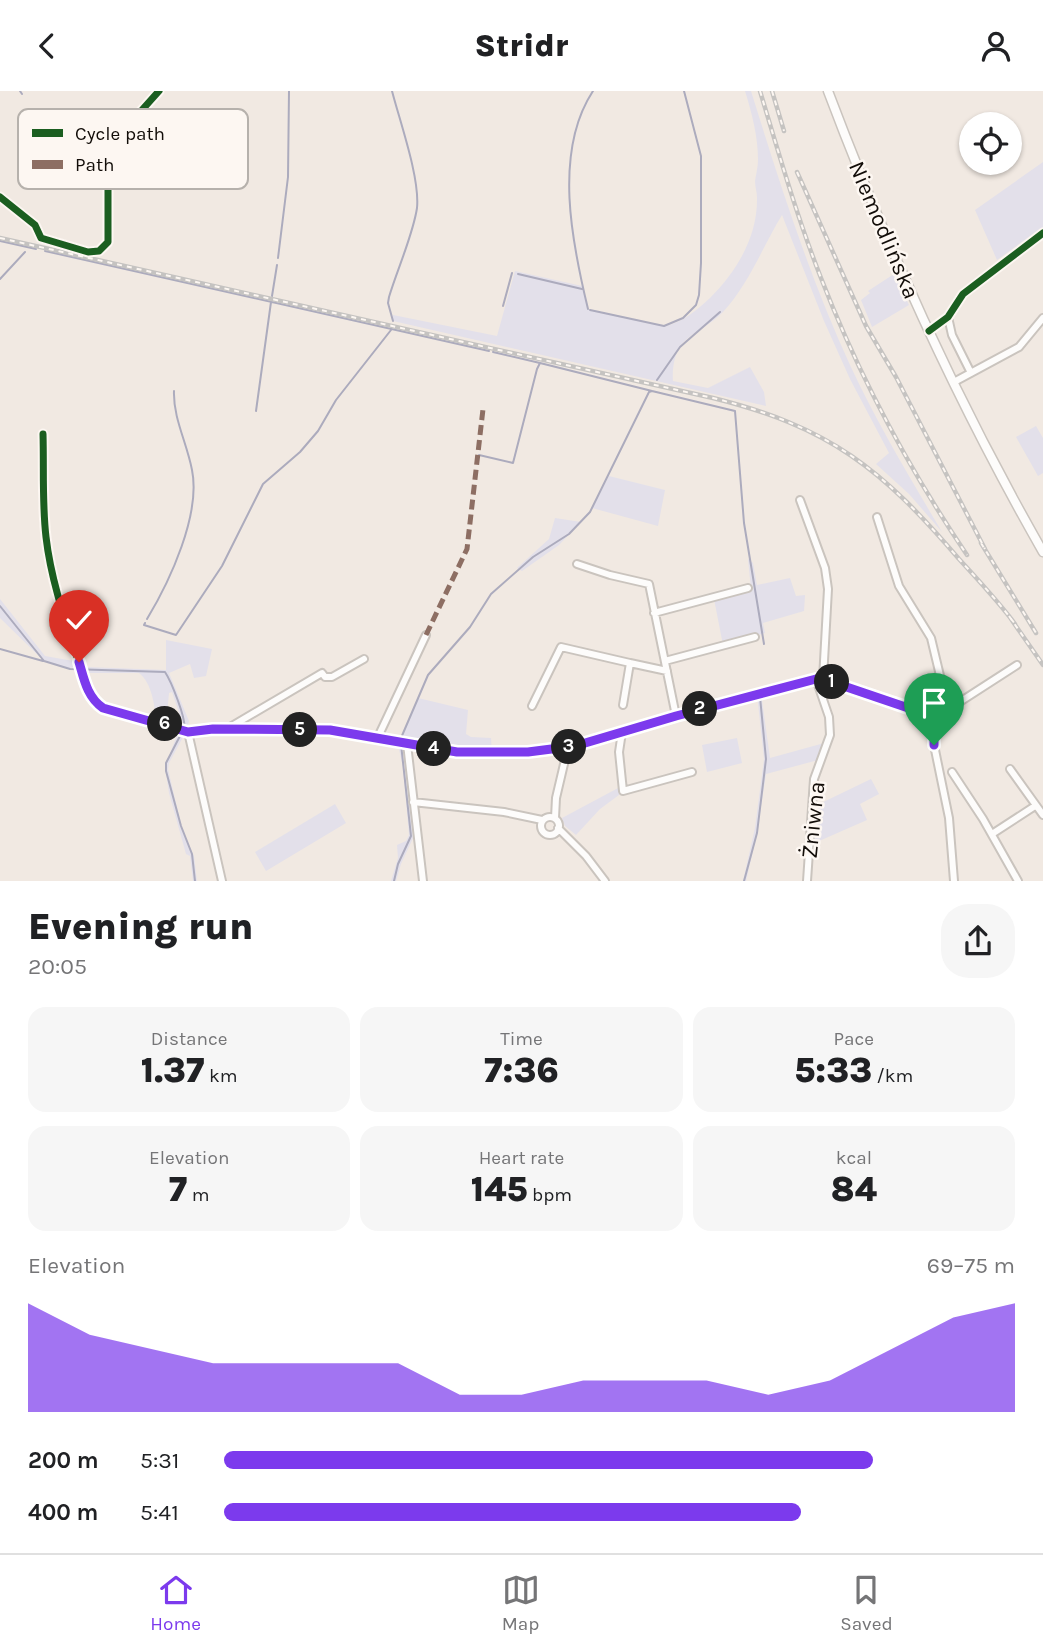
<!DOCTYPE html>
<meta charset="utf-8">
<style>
body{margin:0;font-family:Karla,sans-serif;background:#f6f6f6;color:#202124;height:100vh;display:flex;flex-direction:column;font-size:26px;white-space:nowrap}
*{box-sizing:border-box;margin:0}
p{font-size:23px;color:#757577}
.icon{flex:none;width:38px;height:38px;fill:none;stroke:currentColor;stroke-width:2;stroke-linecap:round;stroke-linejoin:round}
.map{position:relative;height:790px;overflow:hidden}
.drawer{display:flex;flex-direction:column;background:#fff;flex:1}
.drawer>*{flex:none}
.fabs{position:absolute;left:959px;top:21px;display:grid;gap:14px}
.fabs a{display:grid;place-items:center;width:63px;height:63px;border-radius:50%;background:#fff;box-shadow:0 2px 5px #0004;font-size:35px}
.pin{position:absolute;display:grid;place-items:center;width:60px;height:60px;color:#fff;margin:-72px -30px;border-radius:50% 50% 50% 0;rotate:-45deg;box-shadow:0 0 7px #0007}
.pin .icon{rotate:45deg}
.km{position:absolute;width:35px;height:35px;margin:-18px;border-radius:50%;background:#222;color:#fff;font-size:19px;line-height:35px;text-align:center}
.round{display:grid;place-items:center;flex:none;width:74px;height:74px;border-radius:28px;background:#f6f6f6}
.headline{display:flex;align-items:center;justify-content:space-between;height:119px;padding:0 28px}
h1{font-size:38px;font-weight:800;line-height:52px}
.figures{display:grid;grid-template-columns:repeat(3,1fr);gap:10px;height:119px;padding:7px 28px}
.figures div{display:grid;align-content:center;border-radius:18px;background:#f6f6f6;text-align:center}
.figures b{font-size:35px;font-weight:800}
.figures small{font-size:19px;font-weight:400}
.figures p{font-size:19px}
.chart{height:196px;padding:14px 28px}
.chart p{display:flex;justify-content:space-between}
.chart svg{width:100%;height:126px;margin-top:7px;fill:#7c3aed;opacity:.7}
ul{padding:0 28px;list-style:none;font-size:23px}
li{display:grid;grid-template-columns:112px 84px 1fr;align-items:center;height:52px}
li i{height:18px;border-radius:9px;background:#7c3aed}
header{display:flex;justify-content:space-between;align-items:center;height:91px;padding:0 28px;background:#fff;font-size:32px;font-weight:800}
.tab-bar{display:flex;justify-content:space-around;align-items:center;height:98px;border-top:2px solid #e0e0e0;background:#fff;font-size:19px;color:#757577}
.tab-bar a{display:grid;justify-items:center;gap:4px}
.tab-bar .active{color:#7c3aed}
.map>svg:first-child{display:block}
</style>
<header><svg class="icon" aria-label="back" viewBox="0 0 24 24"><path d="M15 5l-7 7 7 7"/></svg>Stridr<svg class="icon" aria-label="person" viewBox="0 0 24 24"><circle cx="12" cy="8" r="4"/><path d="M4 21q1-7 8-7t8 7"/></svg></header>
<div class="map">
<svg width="1043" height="790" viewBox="0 0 1043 790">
<rect width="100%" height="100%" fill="#f1e9e2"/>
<path fill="#e3e0ea" d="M 745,0 L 751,0 C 780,93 809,185 850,274 C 877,332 910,387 942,441 L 909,403 L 876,373 L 889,362 L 850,288 L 824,230 L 782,124 C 763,155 749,193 723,221 C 711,234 693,240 681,254 C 674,264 672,279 673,290 L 708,297 L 750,276 L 764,301 L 766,315 L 393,230 L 393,224 L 497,245 L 515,180 L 582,195 L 588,218 L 664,235 C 681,233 698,218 710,207 C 737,180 758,145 757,106 C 757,101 755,96 755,90 C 756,83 758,76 758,69 C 758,45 752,23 745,0 Z
M 1043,71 L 1043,136 L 997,169 L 975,119 Z
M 894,183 L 909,214 L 872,236 L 861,209 L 870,202 L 868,200 Z
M 1036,335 L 1043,347 L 1043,382 L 1038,385 L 1016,346 Z
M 609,385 L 665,399 L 658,435 L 592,417 Z
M 555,427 L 581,431 L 559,454 L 522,480 L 517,477 L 549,448 Z
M 748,468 L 753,472 L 757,494 L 790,487 L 796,505 L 805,504 L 804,520 L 763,532 L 765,542 L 723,554 L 714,508 L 751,498 Z
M 0,508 L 45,565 L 79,571 L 86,576 L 166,579 L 166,549 L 212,558 L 206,585 L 194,587 L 190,573 L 169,582 L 189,630 L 187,638 L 184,636 L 172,601 L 169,602 L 166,634 L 156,631 C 155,615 152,592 139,582 L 82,582 L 79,572 L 70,578 L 44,570 L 0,527 Z
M 761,602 L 770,667 L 828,651 L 822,668 L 766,683 L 757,742 L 746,790 L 743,790 L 755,737 L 764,668 L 757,603 Z
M 418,607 L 468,619 L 466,643 L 471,646 L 491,647 L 492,662 L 408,653 L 414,745 L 401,773 L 396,790 L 391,790 L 398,767 L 397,754 L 406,750 L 409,744 L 403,676 L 398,654 L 406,653 L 401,648 Z
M 177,644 L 183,646 L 169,672 L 168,678 L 183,742 L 194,765 L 197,790 L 193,790 L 190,765 L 186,763 L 169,702 L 165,676 Z
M 737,647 L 742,672 L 707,681 L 702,654 Z
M 871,688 L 879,703 L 860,713 L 867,729 L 810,754 L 813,716 Z
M 620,696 L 619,704 L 600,718 L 576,744 L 565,735 L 562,727 Z
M 335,713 L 346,732 L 266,780 L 255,761 Z"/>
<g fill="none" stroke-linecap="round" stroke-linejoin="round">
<path stroke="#acabbd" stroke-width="2" d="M 20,0 L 22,3
M 392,0 C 400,31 420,87 417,117 C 413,144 397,179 389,206 L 388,212 L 393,230
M 0,150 L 36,158
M 45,160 L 489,260
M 278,167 L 288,86 L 289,0
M 518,183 L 582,198
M 0,188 L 25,161
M 272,205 L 277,174
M 503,215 L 512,182
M 588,218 C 572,152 553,61 593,0
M 590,219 L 664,235 L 683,227 L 696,214 L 699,204 L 701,172 L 701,65 L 684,0
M 493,261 L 540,272
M 657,289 L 680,256 L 720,221
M 256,320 L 271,211
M 479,364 L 513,372 L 537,278 L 540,272 L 652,300
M 0,515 L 44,570 L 70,578 L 165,581 C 171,590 187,629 184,638
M 147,528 C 170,490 201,423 192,379 C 187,352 173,327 174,300
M 145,532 L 144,534 L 176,544 L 222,475 L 263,393 L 300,361 L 318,340 L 336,309 L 391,239
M 0,558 L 43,570
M 181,643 L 166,672 L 166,680 L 181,735 L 192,763 L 195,790
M 401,647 L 428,584 L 470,536 L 491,503 L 533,466 L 569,443 L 590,421 L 649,301 L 652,300 L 735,320 L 744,432 L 764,553
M 394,790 L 398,773 L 411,745 L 401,653
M 744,790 L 757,742 L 766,668 L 760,606"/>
<g stroke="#cac4be" stroke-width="10">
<path id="minor" d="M 0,106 L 35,134 L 41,147 L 88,161 L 99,160 L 108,151 L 108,57 L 159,0
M 948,226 L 952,244 L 971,282
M 929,240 L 948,226 L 963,203 L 1043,142
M 954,291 L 1019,256 L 1043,227
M 43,343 C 44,377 42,412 46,446 C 52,498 72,548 87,598 L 93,608 L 103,617 L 188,641 L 213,638 L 329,639 L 458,661 L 528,661 L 575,655 L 676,625 L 816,588 L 823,588 L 915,617 L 931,626
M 800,409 L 825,477 L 828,498 L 823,588
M 877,426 L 899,495 L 931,547 L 948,618
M 577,473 L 610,484 L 649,493 L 676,625
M 654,522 L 748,497
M 665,570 L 755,546
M 623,614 L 630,572 L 667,580
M 532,615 L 561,556 L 630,572
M 938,625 L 1017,574
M 934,633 L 934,654 L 949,727 L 954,790
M 225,639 L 322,582 L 325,586 L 332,586 L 364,568
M 188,641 L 222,790
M 622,641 L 619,661 L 623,700 L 692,681
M 378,646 L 426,544
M 407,653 L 423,790
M 1010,678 L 1043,724
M 952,681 L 983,728 L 1018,790
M 413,711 L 504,721 L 542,729
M541 735a9 9 0 1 1 18 0a9 9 0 1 1-18 0Z
M 555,727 L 556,707 L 568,656
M 558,737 L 586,765 L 605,790
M 992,743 L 1035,715
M 807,790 L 814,688 L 830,644 L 829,626 L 816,588"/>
</g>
<g stroke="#cac4be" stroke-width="11">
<path id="major" d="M 828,0 C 888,159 959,314 1043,461"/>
</g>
<use href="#minor" stroke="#fdfcfb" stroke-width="6"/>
<use href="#major" stroke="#fdfcfb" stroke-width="8"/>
<g stroke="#c5c3c1" stroke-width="4.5">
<path id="rail" d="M 760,0 C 779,63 797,126 821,187 C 859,285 909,378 967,464
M 772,0 L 784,40
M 797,81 L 866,235 L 896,286 L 985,458
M 0,147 L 713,307 C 830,336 882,378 959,468 C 978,489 998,510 1015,533
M 981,452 L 1036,542
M 1009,525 L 1043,574"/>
</g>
<use href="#rail" stroke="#fdf7f2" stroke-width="2" stroke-dasharray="5" stroke-linecap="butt"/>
<path stroke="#8d6e63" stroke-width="5" stroke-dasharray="10 5" stroke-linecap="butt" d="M 426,544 L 467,458 L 483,318"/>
<g stroke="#fdf7f2" stroke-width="11">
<path id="cycleway" d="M 0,106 L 35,134 L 41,147 L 88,161 L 99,160 L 108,151 L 108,57 L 159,0
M 929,240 L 948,226 L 963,203 L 1043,142
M 43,343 C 44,377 42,412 46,446 C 52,498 72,548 87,598 L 93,608 L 103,617 L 188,641 L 213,638 L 329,639 L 458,661 L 528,661 L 575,655 L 676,625 L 816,588 L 823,588 L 915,617 L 931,626"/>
</g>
<use href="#cycleway" stroke="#1b5e20" stroke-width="7"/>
</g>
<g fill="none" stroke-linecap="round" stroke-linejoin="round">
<g stroke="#fff" stroke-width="14">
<path id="route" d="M 79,571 C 84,588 87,606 103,617 L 188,641 L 213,638 L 330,639 L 457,661 L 528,661 L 575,655 L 676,625 L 816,588 L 823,588 L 926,623 L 934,633 L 934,654"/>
</g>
<use href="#route" stroke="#7c3aed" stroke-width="9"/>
</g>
<g text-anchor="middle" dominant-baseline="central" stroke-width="5" stroke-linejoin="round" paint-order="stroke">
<g font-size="23" fill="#120d09" stroke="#fdf7f2">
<text transform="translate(884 139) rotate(67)">Niemodlińska</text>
<text transform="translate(813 729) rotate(-84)">Żniwna</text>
</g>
</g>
<rect x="18" y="18" width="230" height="80" rx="10" fill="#fdf7f2" stroke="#b6b1ac" stroke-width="2"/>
<rect x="32" y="38" width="31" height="8" fill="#1b5e20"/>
<rect x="32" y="69" width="31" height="9" fill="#8d6e63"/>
<g font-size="19" fill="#120d09">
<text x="75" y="49">Cycle path</text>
<text x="75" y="80">Path</text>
</g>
</svg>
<div class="fabs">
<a><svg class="icon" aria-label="locate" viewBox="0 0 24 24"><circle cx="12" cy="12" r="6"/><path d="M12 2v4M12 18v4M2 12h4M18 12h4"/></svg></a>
</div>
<div class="pin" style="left:934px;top:654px;background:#1e9e55"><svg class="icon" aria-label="arrive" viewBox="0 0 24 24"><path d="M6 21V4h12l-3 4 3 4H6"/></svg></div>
<div class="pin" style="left:79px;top:571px;background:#d93025"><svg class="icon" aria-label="check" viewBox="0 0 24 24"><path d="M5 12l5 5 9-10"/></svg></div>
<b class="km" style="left:832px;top:591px">1</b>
<b class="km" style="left:700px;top:618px">2</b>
<b class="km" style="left:569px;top:656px">3</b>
<b class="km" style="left:434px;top:658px">4</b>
<b class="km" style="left:300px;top:639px">5</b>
<b class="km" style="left:165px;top:633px">6</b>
</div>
<section class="drawer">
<div class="headline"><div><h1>Evening run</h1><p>20:05</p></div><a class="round"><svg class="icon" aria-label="share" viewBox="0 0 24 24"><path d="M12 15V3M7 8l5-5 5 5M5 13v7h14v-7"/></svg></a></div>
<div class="figures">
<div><p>Distance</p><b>1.37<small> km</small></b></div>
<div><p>Time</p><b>7:36</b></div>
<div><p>Pace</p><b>5:33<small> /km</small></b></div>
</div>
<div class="figures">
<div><p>Elevation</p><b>7<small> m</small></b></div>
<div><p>Heart rate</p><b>145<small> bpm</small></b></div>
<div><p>kcal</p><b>84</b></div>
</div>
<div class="chart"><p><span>Elevation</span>69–75 m</p>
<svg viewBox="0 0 160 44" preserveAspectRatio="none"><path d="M0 44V6L10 17L20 22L30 27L40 27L50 27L60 27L70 38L80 38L90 33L100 33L110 33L120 38L130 33L140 22L150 11L160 6V44z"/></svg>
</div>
<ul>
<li><b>200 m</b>5:31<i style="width:82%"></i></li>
<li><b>400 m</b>5:41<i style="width:73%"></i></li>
</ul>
</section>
<nav class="tab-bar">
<a class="active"><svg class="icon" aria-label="home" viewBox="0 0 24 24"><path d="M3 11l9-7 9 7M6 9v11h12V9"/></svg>Home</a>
<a><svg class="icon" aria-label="map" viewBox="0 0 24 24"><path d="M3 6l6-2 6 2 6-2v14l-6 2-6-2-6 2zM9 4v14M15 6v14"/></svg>Map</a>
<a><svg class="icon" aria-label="saved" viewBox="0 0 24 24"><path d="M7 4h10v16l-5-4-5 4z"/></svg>Saved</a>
</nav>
